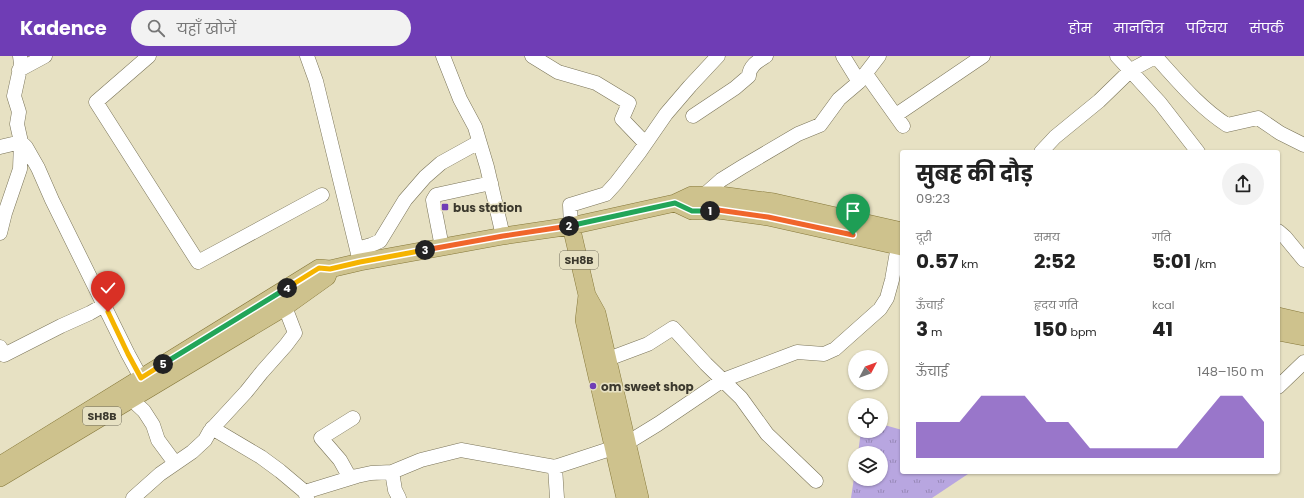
<!DOCTYPE html>
<html lang="hi">
<meta charset="utf-8">
<style>
body{margin:0;font-family:Poppins,"Noto Sans Devanagari",sans-serif;background:#f2f2f2;color:#222;height:100vh;display:flex;flex-direction:column;font-size:15px;white-space:nowrap}
*{box-sizing:border-box;margin:0}
p{font-size:13px;color:#767676}
.icon{flex:none;width:22px;height:22px;fill:none;stroke:currentColor;stroke-width:2;stroke-linecap:round;stroke-linejoin:round}
.map{position:relative;flex:1;overflow:hidden}
.side{position:absolute;left:900px;top:94px;width:380px;height:324px;display:flex;flex-direction:column;background:#fff;border-radius:4px;box-shadow:0 1px 3px #0004}
.side>*{flex:none}
.needle{width:26px;rotate:49deg}
.tools{position:absolute;left:848px;top:294px;display:grid;gap:8px}
.tools a{display:grid;place-items:center;width:40px;height:40px;border-radius:50%;background:#fff;box-shadow:0 1px 3px #0004;font-size:20px}
.pin{position:absolute;display:grid;place-items:center;width:34px;height:34px;color:#fff;margin:-41px -17px;border-radius:50% 50% 50% 0;rotate:-45deg;box-shadow:0 0 4px #0007}
.pin .icon{rotate:45deg}
.km{position:absolute;width:20px;height:20px;margin:-10px;border-radius:50%;background:#222;color:#fff;font-size:11px;line-height:20px;text-align:center}
.round{display:grid;place-items:center;flex:none;width:42px;height:42px;border-radius:21px;background:#f2f2f2}
.head{display:flex;align-items:center;justify-content:space-between;height:68px;padding:0 16px}
h1{font-size:22px;font-weight:700;line-height:30px}
.figures{display:grid;grid-template-columns:repeat(3,1fr);gap:6px;height:68px;padding:4px 16px}
.figures div{display:grid;align-content:center}
.figures b{font-size:20px;font-weight:700}
.figures small{font-size:11px;font-weight:400}
.figures p{font-size:11px}
.chart{height:112px;padding:8px 16px}
.chart p{display:flex;justify-content:space-between}
.chart svg{width:100%;height:72px;margin-top:4px;fill:#6f3db5;opacity:.7}
header{display:flex;align-items:center;gap:24px;box-sizing:border-box;height:56px;padding:0 20px;background:#6f3db5;color:#fff}
header strong{font-size:19px}
nav{display:flex;gap:22px;margin-inline-start:auto;font-size:14px}
.search{width:280px;height:36px;background:#f2f2f2;display:flex;align-items:center;gap:10px;box-sizing:border-box;padding:0 14px;border-radius:22px;color:#767676;font-size:15px}
.map>svg:first-child{display:block}
</style>
<header>
<strong>Kadence</strong>
<div class="search"><svg class="icon" aria-label="search" viewBox="0 0 24 24"><circle cx="10" cy="10" r="6"/><path d="M15 15l6 6"/></svg>यहाँ खोजें</div>
<nav><a>होम</a><a>मानचित्र</a><a>परिचय</a><a>संपर्क</a></nav>
</header>
<div class="map">
<svg width="1304" height="442" viewBox="0 0 1304 442">
<defs>
<pattern id="park-tufts" width="24" height="20" patternUnits="userSpaceOnUse"><rect width="24" height="20" fill="#b8a6e0"/><path d="M3 7l-1-3M5 7V3M7 7l1-3M15 17l-1-3M17 17v-4M19 17l1-3" fill="none" stroke="#9788b6"/></pattern>
</defs>
<rect width="100%" height="100%" fill="#e7e1c3"/>
<path fill="url(#park-tufts)" d="M 881,368 L 902,374 L 902,416 L 971,416 L 932,442 L 851,442 L 855,415 L 855,423 L 881,423 L 881,397 L 858,397 L 861,375 L 881,375 Z"/>
<g fill="none" stroke-linecap="round" stroke-linejoin="round">
<g stroke="#7a7459" stroke-width="15">
<path id="minor" d="M 20,0 L 21,8 L 14,40 L 19,56 L 17,68 L 21,86 L 26,91 L 38,112 L 52,144 L 128,298 L 146,331
M 149,0 L 96,46 L 198,206 L 322,139
M 307,0 L 316,25 L 360,206
M 443,0 L 460,43 L 475,71 L 487,111 L 503,180
M 532,0 L 558,16 L 596,27 L 629,47 L 622,63 L 645,87
M 843,0 L 859,26
M 1117,0 L 1160,47 L 1198,96
M 1156,1 C 1178,25 1199,51 1227,69 L 1258,62 L 1280,77 L 1304,89
M 19,14 L 45,0
M 866,18 L 903,70
M 896,59 L 983,0
M 693,60 L 735,32 L 749,20 C 749,10 758,5 766,0
M 0,91 L 21,86 L 20,113 L 5,157 L 0,177
M 1041,96 L 1055,81 L 1099,45 L 1131,14 L 1157,0
M 704,139 L 721,124 L 742,111 L 798,78 L 820,69 L 839,43 L 859,26 L 879,0
M 571,170 L 570,149 L 606,138 L 616,127 L 639,97 L 666,58 L 690,30 L 718,0
M 1278,175 L 1285,181 L 1304,204
M 442,191 L 434,150 L 433,144 L 436,139 L 491,127
M 357,193 L 371,189 L 380,185 L 405,144 L 425,121 L 441,107 L 479,86
M 0,291 L 4,299 L 61,270 L 90,257 L 104,249
M 608,303 L 648,288 L 673,272 L 706,308 L 741,342 L 767,378 L 816,425
M 1278,331 L 1304,306
M 131,343 L 144,355 L 153,369 L 158,384 L 175,407
M 212,372 L 261,401 L 280,415 L 305,436 L 307,442
M 627,387 L 658,368 L 723,324 L 797,296 L 824,298 L 835,293 L 880,253 L 887,242 L 892,224 L 898,190
M 555,411 L 557,442
M 392,416 L 395,434 L 399,442
M 350,422 L 340,404 L 321,382 L 353,362
M 305,436 L 357,420 L 371,417 L 392,416 L 421,404 L 461,394 L 555,411 L 613,392
M 133,442 L 160,418 L 192,396 L 205,384 L 210,375 L 246,336 L 262,316 L 286,289 L 295,277 L 285,251"/>
</g>
<g stroke="#86783a" stroke-width="18">
<path id="major" d="M 675,147 L 692,155 L 718,154 L 768,161 L 902,191
M 571,170 L 587,239 L 597,257 L 640,442
M 587,239 L 584,264 L 625,442
M 1278,260 L 1304,266
M 1278,276 L 1304,281
M 0,409 L 319,212 L 330,213 L 360,206 L 503,180 L 571,170 L 675,147 L 692,139 L 720,139 L 774,146 L 902,175
M 0,422 L 285,251 L 327,221 L 330,213"/>
</g>
<use href="#minor" stroke="#fff" stroke-width="14"/>
<use href="#major" stroke="#cec28d" stroke-width="17"/>
</g>
<g fill="none" stroke-linecap="round" stroke-linejoin="round">
<g stroke="#fff" stroke-width="8">
<path id="split-1" d="M 710,155 L 718,154 L 768,161 L 853,179"/>
</g>
<g stroke="#fff" stroke-width="8">
<path id="split-2" d="M 569,170 L 675,147 L 692,155 L 710,155"/>
</g>
<g stroke="#fff" stroke-width="8">
<path id="split-3" d="M 425,194 L 503,180 L 569,170"/>
</g>
<g stroke="#fff" stroke-width="8">
<path id="split-4" d="M 287,232 L 319,212 L 330,213 L 360,206 L 425,194"/>
</g>
<g stroke="#fff" stroke-width="8">
<path id="split-5" d="M 163,308 L 287,232"/>
</g>
<g stroke="#fff" stroke-width="8">
<path id="split-6" d="M 108,256 L 128,298 L 141,322 L 163,308"/>
</g>
<use href="#split-1" stroke="#f0652b" stroke-width="5"/>
<use href="#split-2" stroke="#22a559" stroke-width="5"/>
<use href="#split-3" stroke="#f0652b" stroke-width="5"/>
<use href="#split-4" stroke="#f5b400" stroke-width="5"/>
<use href="#split-5" stroke="#22a559" stroke-width="5"/>
<use href="#split-6" stroke="#f5b400" stroke-width="5"/>
</g>
<g fill="#6f3db5" stroke="#e7e1c3" stroke-width="1.5">
<rect x="441" y="147" width="8" height="8" rx="2"/>
<circle cx="593" cy="330" r="4"/>
</g>
<g text-anchor="middle" dominant-baseline="central" stroke-width="3" stroke-linejoin="round" paint-order="stroke">
<g fill="#e7e1c3" stroke="#6f6b5b" stroke-width="1">
<rect x="560" y="195" width="38" height="18" rx="3"/>
<rect x="83" y="351" width="38" height="18" rx="3"/>
</g>
<g font-size="11" font-weight="bold" fill="#3c392e">
<text x="579" y="204">SH8B</text>
<text x="102" y="360">SH8B</text>
</g>
<g font-size="12" font-weight="bold" fill="#3c392e" stroke="#e7e1c3" text-anchor="start">
<text x="453" y="151">bus station</text>
<text x="601" y="330">om sweet shop</text>
</g>
</g>
</svg>
<div class="tools">
<a><svg class="needle" viewBox="-14 -14 28 28"><path d="M0-13l5 13h-10z" fill="#e53935"/><path d="M0 13l5-13h-10z" fill="#767676"/></svg></a>
<a><svg class="icon" aria-label="locate" viewBox="0 0 24 24"><circle cx="12" cy="12" r="6"/><path d="M12 2v4M12 18v4M2 12h4M18 12h4"/></svg></a>
<a><svg class="icon" aria-label="layers" viewBox="0 0 24 24"><path d="M12 4l9 5-9 5-9-5zM3 14l9 5 9-5"/></svg></a>
</div>
<div class="pin" style="left:853px;top:179px;background:#1e9e55"><svg class="icon" aria-label="arrive" viewBox="0 0 24 24"><path d="M6 21V4h12l-3 4 3 4H6"/></svg></div>
<div class="pin" style="left:108px;top:256px;background:#d93025"><svg class="icon" aria-label="check" viewBox="0 0 24 24"><path d="M5 12l5 5 9-10"/></svg></div>
<b class="km" style="left:710px;top:155px">1</b>
<b class="km" style="left:569px;top:170px">2</b>
<b class="km" style="left:425px;top:194px">3</b>
<b class="km" style="left:287px;top:232px">4</b>
<b class="km" style="left:163px;top:308px">5</b>
<section class="side">
<div class="head"><div><h1>सुबह की दौड़</h1><p>09:23</p></div><a class="round"><svg class="icon" aria-label="share" viewBox="0 0 24 24"><path d="M12 15V3M7 8l5-5 5 5M5 13v7h14v-7"/></svg></a></div>
<div class="figures">
<div><p>दूरी</p><b>0.57<small> km</small></b></div>
<div><p>समय</p><b>2:52</b></div>
<div><p>गति</p><b>5:01<small> /km</small></b></div>
</div>
<div class="figures">
<div><p>ऊँचाई</p><b>3<small> m</small></b></div>
<div><p>हृदय गति</p><b>150<small> bpm</small></b></div>
<div><p>kcal</p><b>41</b></div>
</div>
<div class="chart"><p><span>ऊँचाई</span>148–150 m</p>
<svg viewBox="0 0 160 44" preserveAspectRatio="none"><path d="M0 44V22L10 22L20 22L30 6L40 6L50 6L60 22L70 22L80 38L90 38L100 38L110 38L120 38L130 22L140 6L150 6L160 22V44z"/></svg>
</div>
</section>
</div>
